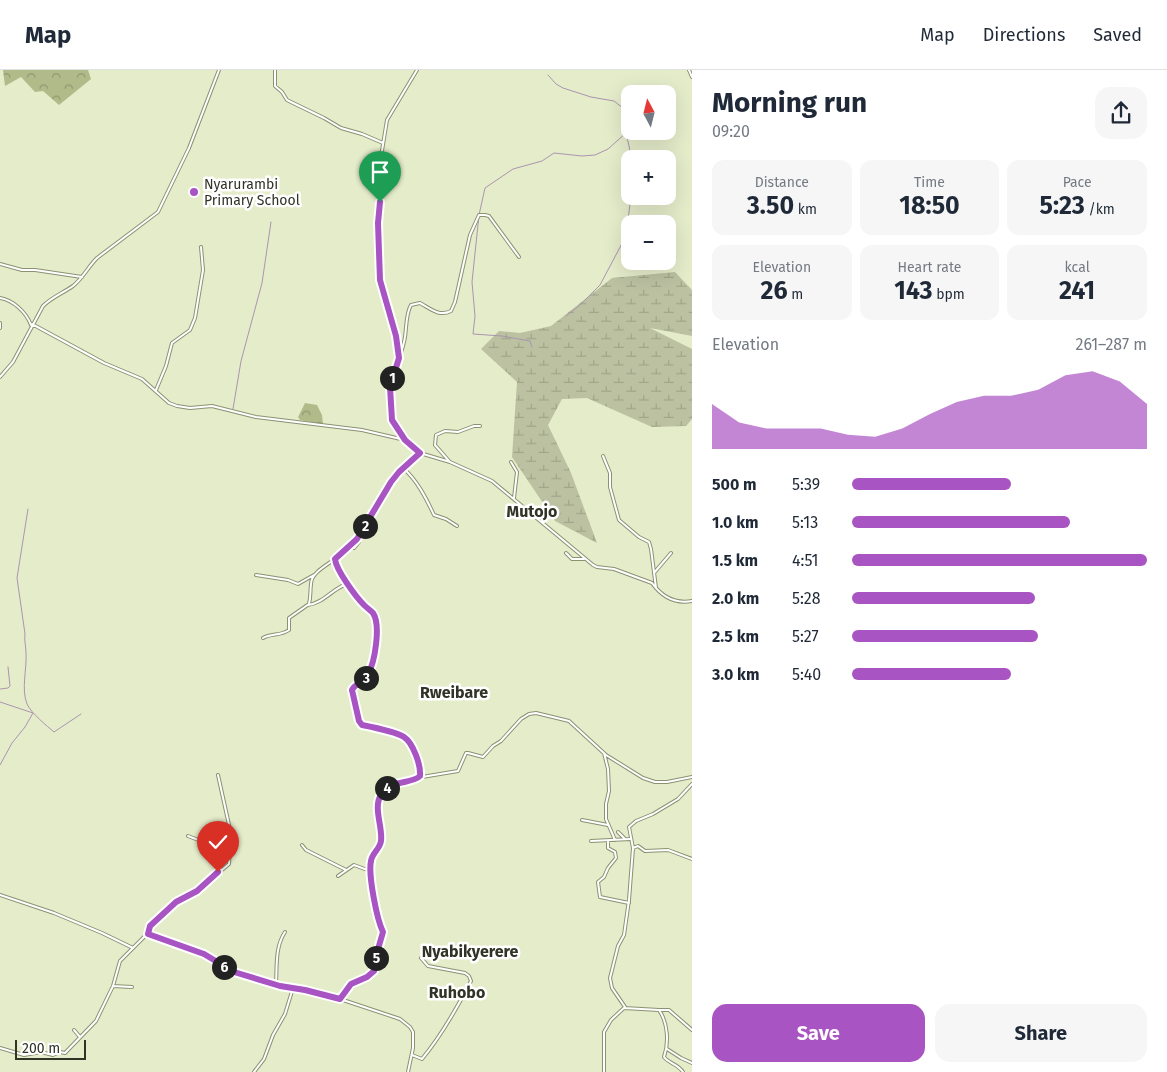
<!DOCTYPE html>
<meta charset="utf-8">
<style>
body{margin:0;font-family:"Fira Sans",sans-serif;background:#f6f6f7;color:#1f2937;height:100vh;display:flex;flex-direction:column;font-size:19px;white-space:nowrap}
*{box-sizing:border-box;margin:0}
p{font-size:16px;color:#747a83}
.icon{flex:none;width:28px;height:28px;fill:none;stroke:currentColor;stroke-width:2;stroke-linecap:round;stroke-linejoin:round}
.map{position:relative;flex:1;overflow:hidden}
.panel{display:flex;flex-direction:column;background:#fff;width:475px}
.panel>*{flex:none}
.needle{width:32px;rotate:353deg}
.fabs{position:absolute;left:621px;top:15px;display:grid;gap:10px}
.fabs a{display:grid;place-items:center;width:55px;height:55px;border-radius:10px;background:#fff;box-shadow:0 5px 20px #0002;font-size:25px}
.scale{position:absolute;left:15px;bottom:12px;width:71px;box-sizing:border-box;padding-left:5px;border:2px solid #303326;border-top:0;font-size:14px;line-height:18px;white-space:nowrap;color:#303326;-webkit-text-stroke:4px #fff;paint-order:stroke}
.pin{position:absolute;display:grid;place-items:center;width:42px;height:42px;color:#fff;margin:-51px -21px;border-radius:50% 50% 50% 0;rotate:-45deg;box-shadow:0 0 5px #0007}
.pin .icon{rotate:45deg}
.km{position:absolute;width:25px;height:25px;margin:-12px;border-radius:50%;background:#222;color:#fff;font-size:14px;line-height:25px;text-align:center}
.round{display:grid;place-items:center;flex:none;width:52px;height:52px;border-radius:15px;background:#f6f6f7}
.overview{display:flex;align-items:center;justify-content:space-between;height:85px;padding:0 20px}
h1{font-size:28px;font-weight:700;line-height:38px}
.figures{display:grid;grid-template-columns:repeat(3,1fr);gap:8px;height:85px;padding:5px 20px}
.figures div{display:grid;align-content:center;border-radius:12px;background:#f6f6f7;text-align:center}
.figures b{font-size:25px;font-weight:700}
.figures small{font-size:14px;font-weight:400}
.figures p{font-size:14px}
.chart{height:140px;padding:10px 20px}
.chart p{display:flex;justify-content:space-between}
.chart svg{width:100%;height:90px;margin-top:5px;fill:#a954c3;opacity:.7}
.primary-button{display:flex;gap:10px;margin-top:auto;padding:10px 20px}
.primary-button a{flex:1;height:58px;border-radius:15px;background:#a954c3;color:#fff;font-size:20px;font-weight:700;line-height:58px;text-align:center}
.primary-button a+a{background:#f6f6f7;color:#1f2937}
ul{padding:0 20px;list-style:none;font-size:16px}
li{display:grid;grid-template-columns:80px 60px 1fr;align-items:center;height:38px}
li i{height:12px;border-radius:6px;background:#a954c3}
header{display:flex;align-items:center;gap:30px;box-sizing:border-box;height:70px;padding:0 25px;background:#fff;border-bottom:1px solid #e0e1e3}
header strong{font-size:24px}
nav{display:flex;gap:28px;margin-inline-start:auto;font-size:18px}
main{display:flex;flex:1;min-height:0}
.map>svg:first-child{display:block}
</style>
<header>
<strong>Map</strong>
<nav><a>Map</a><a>Directions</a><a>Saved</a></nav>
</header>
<main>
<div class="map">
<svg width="692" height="1002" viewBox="0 0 692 1002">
<defs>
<pattern id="forest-crowns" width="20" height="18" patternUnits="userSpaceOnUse" patternTransform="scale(1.25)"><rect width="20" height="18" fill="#b1ba89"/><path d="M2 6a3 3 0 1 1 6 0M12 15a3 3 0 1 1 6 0" fill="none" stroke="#909870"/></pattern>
<pattern id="wetland-marsh" width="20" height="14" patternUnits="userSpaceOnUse" patternTransform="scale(1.25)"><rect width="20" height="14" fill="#bbc1a1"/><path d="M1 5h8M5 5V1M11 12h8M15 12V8" fill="none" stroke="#a1a68a"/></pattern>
</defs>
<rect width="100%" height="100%" fill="#e5ecca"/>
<path fill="url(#forest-crowns)" d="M 3,0 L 88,0 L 91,9 L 59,35 L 43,21 L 35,22 L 21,7 L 5,16 Z
M 305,333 L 317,335 L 322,345 L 323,354 L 300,350 L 298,347 Z"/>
<path fill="url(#wetland-marsh)" d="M 675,202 L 692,220 L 692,266 L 650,258 L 692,279 L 692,349 L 686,356 L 652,357 L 587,328 L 562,329 L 548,355 L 571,403 L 597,473 L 555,451 L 512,387 L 517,312 L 481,279 L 499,261 L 520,263 L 551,256 L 612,208 Z"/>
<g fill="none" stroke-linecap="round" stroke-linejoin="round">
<path stroke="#aa95af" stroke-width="1" d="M 548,5 L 556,14 L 563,18 L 591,27 L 614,31 L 628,42 L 629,49 L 626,63 L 632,89
M 566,246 L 580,235 L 600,215 L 626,166 L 631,126
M 532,277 L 530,271 L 502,266 L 473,264 L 475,246 L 472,212 L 479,145 L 485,118 L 513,99 L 542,91 L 554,83 L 582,86 L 595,85 L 608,79 L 626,63
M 233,339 L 241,291 L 262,213 L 271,152
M 28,439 L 17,508 L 25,564 C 24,571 26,576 26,583 C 27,599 21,619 27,634 C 31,643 47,656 54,662 L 81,644
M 0,619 L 8,618 L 10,616 L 8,597
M 0,632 L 33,643 L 25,657 L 12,673 L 0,695"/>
<g stroke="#8b9172" stroke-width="4">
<path id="minor" d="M 275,0 L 275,16 L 282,22 L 287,30 L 291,32 L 324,48 L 341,58 L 362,64 L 383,73
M 689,0 L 692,7
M 0,194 L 22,200 L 35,200 L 82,207
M 0,228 C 13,230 26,242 31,255
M 0,253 L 0,258
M 32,254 L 104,293 L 142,309 L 169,333 L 177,336 L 190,338 L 212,336 L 256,347 L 362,360 L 405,370 L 420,383 L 450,392 L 492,411 L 593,495 L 597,497 L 614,499 L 652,513 C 662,527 675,534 692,531
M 398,286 L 397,269 L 381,210 L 379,153 L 379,99 L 387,50 L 417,0
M 0,307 L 13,292 L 43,236 C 52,227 63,223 73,216 C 83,208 88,197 97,188 L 158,142 L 189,78 L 219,0
M 156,320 L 166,296 L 172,273 L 190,260 L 195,248 L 203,200 L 201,177
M 405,370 C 377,332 394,312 404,272 C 407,261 405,245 411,235 L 420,233 C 431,239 439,247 451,241 L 455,232 L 470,165 L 479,145 L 485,145 L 489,146 L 519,187
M 603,386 L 610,403 L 610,417 L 619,450 L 639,467 L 649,472 L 651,479 L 656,518
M 449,391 L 435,375 L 436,365 L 445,361 L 458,362 L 474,356 L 480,356
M 511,392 L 517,402 L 514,428
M 403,398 C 417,410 426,428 434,445 L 446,449 L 457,456
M 354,478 L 359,472 L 359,468
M 566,483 L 572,489 L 584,489
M 654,503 L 671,483
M 256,505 L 288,510 L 298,514 L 314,505
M 308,535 C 324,533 333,518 347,514
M 263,568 C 271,563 281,566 289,560 L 289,548 L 309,534 C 311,526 310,522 311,514 C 311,503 327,495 335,489
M 604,683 L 608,699 L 609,721 L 606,734 L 606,749 L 615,770
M 218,705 L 231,764 L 229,794 L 197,821 L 176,832 L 150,856 L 148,863 L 204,884 L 219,894 L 234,902 L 280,916 L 305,920 L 340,929 L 400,949 L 410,957 L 413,962 L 413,978 L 408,1002
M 417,709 L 420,706 C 421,695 413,673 404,667 C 396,662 372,658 362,655 L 359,651 L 352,620 C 355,613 365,612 368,604 C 375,591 381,556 373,543 C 370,540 367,538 364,535 C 356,527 336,500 335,489 L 357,469 L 391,412 L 399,402 L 420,383
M 582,750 L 608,755
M 618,762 L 625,769
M 188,766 L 214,776 L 230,778
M 591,771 L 630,769
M 608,771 L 608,778 L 615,782 L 616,788 L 608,798 L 604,807 L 598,812 L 600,827 L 629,833
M 302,775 L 306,780 L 346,800
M 633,778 L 638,776 L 645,781 L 668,780 L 692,789
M 338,806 L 354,795 L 370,801
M 0,825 L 54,843 L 102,863 L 133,878
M 276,914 C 277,896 275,877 285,862
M 113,916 L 132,917
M 340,929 L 351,914 L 367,907 L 374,901 L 376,886 L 383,862 L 378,850 L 370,797 L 372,787 L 381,773 L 378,731 L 381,723 L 391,716 L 410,709 L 458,701 L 466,683 L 468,683 L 483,687 L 493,676 L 501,671 L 521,649 L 529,644 L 536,643 L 569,651 L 606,685 L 643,708 L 655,712 L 667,712 L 692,707
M 624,938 L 659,940 C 668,953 669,973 664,987 C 668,993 678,994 683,1002
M 659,940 L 669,940 L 692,960
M 74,960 L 80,967
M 0,978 L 24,985 L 41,982 L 53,985 L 60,982 L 65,983 L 96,951 L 113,916 L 120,891 L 148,863
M 667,979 L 681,988 L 692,993
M 412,985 L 422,989 C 442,965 457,938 471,911 L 469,906 L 465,903 L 428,896 L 421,888
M 254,1002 L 264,989 L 273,965 L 285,944 L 293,918
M 604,1002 L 604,962 L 611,950 L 625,937 L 612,918 L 610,908 L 618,876 L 624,865 L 629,830 L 633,778 L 629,757 L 636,751 L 653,744 L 678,729 L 692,714"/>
</g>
<use href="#minor" stroke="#fff" stroke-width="2"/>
</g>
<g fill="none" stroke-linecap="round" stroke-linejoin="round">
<g stroke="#fff" stroke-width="10">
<path id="route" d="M 218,802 L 197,821 L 176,832 L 150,856 L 148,864 L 204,884 L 234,902 L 280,916 L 305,920 L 340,929 L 351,914 L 367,907 L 374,901 L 376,886 L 383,862 C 377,850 368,805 371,791 C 372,783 380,779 381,771 C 383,756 372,737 382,723 C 391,710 412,714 420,706 C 421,695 413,673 404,667 C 396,662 372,657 362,655 L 359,651 L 352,620 C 355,613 365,612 368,604 C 375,592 381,555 373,543 C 370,540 367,538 364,535 C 356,527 336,500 335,489 L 357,469 L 391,412 L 399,402 L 420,383 L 405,370 L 392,350 L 390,317 L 399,288 L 396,266 L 380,210 L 378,153 L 380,132"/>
</g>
<use href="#route" stroke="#a954c3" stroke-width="6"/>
</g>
<circle fill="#a954c3" stroke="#fff" stroke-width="2" cx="194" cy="122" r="5"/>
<g text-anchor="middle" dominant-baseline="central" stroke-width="5" stroke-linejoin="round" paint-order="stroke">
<g font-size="14" fill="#303326" stroke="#fff" text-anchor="start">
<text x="204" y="114">Nyarurambi<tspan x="204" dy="16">Primary School</tspan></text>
</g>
<g font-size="16" font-weight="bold" fill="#303326" stroke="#fff">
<text x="532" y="441">Mutojo</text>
<text x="454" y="622">Rweibare</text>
<text x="470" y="881">Nyabikyerere</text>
<text x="457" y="922">Ruhobo</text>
</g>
</g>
</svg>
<div class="fabs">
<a><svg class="needle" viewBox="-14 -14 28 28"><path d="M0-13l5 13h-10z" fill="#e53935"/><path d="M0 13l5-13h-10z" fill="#747a83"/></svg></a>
<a>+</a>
<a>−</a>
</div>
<div class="scale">200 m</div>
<div class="pin" style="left:380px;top:132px;background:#1e9e55"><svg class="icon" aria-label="arrive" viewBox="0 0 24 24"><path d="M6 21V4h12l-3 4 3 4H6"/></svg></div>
<div class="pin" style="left:218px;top:802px;background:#d93025"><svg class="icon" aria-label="check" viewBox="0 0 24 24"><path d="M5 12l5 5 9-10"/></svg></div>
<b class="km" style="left:392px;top:308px">1</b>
<b class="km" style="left:365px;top:456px">2</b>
<b class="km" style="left:366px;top:608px">3</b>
<b class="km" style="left:387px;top:718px">4</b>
<b class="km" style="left:376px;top:888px">5</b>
<b class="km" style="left:224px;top:897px">6</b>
</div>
<section class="panel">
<div class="overview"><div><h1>Morning run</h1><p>09:20</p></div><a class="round"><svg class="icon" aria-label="share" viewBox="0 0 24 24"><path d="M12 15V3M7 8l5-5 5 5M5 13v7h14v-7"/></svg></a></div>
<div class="figures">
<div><p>Distance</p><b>3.50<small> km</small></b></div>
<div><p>Time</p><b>18:50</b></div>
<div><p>Pace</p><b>5:23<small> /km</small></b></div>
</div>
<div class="figures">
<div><p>Elevation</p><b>26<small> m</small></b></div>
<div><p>Heart rate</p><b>143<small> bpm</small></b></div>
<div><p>kcal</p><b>241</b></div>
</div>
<div class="chart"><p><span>Elevation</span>261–287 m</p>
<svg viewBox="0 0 160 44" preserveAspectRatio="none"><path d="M0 44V22L10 31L20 34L30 34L40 34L50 37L60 38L70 34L80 27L90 21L100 18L110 18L120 15L130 8L140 6L150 11L160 22V44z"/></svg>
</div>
<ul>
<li><b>500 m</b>5:39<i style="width:54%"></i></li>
<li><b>1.0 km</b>5:13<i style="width:74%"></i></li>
<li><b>1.5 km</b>4:51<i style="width:100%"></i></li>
<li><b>2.0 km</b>5:28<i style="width:62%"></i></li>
<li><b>2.5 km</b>5:27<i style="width:63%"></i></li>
<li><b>3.0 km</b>5:40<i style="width:54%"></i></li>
</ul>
<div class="primary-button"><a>Save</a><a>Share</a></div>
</section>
</main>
